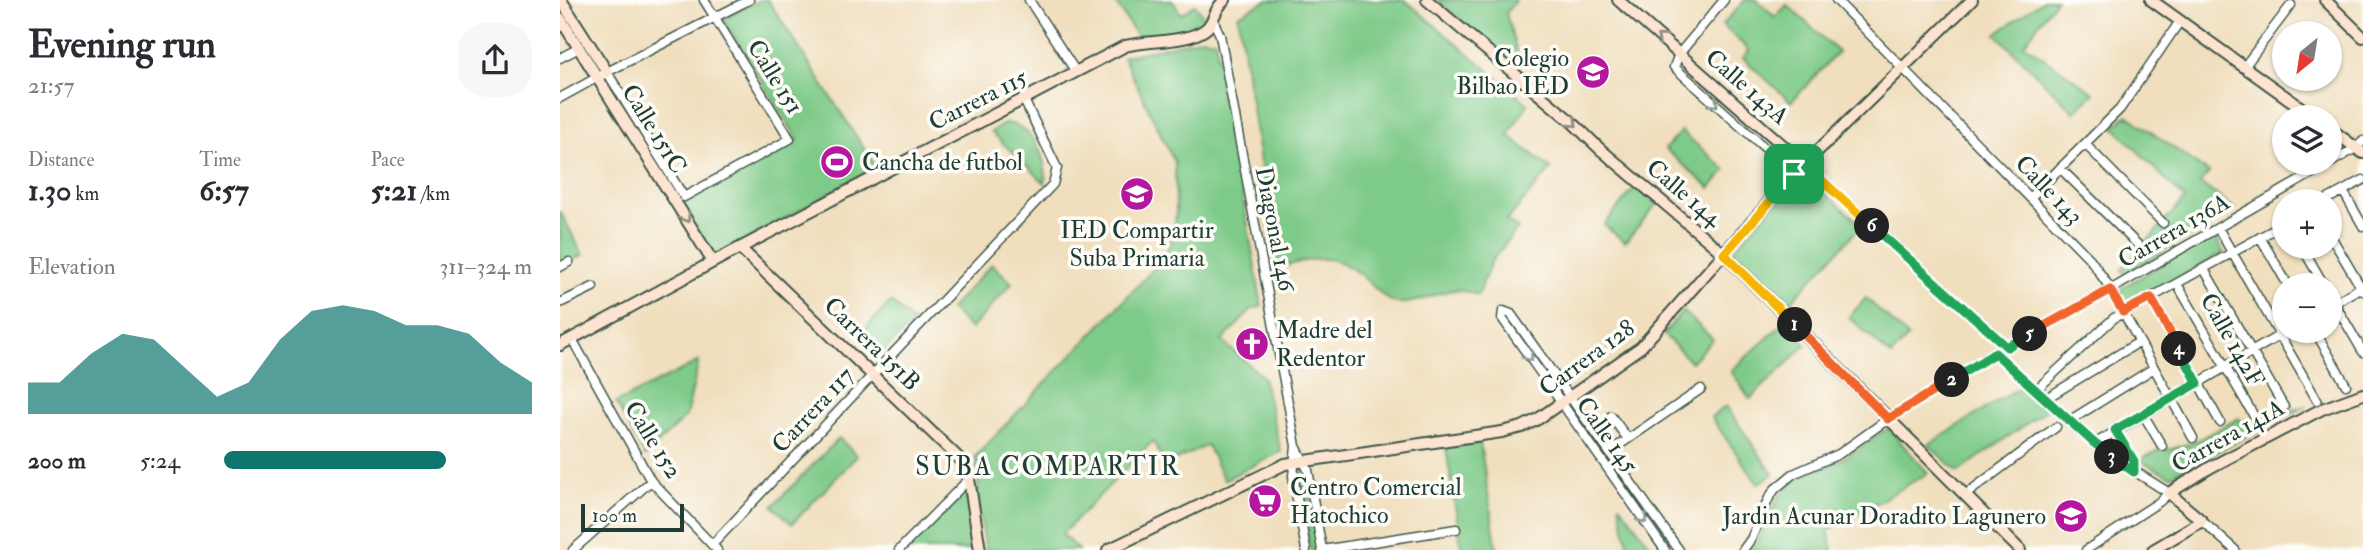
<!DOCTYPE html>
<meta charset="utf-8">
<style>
body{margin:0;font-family:"IM FELL Double Pica",serif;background:#f7f7f7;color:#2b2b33;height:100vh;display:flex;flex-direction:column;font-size:26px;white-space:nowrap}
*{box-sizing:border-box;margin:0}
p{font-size:23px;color:#7c7c81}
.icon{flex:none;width:38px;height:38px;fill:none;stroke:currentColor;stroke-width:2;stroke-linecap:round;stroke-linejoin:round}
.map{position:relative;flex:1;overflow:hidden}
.drawer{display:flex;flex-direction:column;background:#fff;width:560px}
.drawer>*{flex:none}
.needle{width:46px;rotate:210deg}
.controls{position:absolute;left:1712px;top:21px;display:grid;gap:14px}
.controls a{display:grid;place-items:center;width:70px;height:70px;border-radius:50%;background:#fff;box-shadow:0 2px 5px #0004;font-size:35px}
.scale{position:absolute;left:21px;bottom:18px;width:103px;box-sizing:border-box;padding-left:7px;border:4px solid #1f3d34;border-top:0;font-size:19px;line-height:24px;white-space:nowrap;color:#1f3d34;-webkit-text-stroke:5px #fdfcf7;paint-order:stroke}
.pin{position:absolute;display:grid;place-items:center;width:60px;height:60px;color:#fff;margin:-30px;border-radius:14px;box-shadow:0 4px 10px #0006}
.km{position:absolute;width:35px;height:35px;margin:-18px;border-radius:50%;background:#222;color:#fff;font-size:19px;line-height:35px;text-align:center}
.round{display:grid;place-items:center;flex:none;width:74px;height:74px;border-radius:28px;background:#f7f7f7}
.headline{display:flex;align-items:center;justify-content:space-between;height:119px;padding:0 28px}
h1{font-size:38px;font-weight:700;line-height:52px}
.figures{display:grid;grid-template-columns:repeat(3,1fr);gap:10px;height:119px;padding:7px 28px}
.figures div{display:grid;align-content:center}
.figures b{font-size:30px;font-weight:700}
.figures small{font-size:19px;font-weight:400}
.figures p{font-size:19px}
.chart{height:196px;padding:14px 28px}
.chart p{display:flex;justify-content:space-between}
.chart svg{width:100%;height:126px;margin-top:7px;fill:#0f766e;opacity:.7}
ul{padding:0 28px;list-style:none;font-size:23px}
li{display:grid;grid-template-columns:112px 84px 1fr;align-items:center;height:52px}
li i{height:18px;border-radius:9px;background:#0f766e}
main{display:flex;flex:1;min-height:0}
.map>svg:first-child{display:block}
</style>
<main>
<section class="drawer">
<div class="headline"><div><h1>Evening run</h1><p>21:57</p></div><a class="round"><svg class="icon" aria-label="share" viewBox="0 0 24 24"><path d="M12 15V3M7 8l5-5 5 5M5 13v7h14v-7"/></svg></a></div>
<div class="figures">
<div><p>Distance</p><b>1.30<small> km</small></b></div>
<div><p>Time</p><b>6:57</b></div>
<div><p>Pace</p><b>5:21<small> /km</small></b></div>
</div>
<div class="chart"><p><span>Elevation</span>311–324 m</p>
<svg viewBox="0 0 160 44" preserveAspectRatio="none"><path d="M0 44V33L10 33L20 23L30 16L40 18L50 28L60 38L70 33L80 18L90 8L100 6L110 8L120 13L130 13L140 16L150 26L160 33V44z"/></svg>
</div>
<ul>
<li><b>200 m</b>5:24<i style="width:72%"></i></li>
</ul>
</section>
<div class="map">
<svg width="1803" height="550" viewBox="0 0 1803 550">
<rect width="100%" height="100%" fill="#fdfcf7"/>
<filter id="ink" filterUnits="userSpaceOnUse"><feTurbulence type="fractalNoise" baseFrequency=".0143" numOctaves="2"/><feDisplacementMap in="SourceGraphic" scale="14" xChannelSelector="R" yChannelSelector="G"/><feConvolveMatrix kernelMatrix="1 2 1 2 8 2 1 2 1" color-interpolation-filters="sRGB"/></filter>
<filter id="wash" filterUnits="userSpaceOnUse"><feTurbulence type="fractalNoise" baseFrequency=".00686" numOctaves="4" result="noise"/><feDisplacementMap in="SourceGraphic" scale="28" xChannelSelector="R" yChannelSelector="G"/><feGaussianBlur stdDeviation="1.57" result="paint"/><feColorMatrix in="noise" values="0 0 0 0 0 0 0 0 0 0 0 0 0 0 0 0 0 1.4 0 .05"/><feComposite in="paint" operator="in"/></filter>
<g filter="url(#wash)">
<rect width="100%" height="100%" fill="#f0debc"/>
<path fill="#7eca88" stroke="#4e845e" stroke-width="2" d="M 200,0 L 208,0 L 316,167 L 154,258 L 121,203 L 238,140 L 163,19 Z
M 554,0 L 612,0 L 621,14 L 635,5 C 638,9 644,14 643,19 C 639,38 590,35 576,35 Z
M 708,0 L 845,0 L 968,104 L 948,135 L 991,169 L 946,221 L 958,228 L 931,262 L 918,295 C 911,293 903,290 896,290 C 876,291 858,305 837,303 C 828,301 821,294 815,288 C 778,252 764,254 716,269 L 678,15 Z
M 877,0 L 956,0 L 946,13 L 959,59 L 952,65 Z
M 1185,0 L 1197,0 L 1215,17 L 1227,5 L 1278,52 L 1231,102 L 1183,58 L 1189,50 L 1162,25 Z
M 1483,0 L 1496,0 L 1464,44 L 1534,93 L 1514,112 L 1436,34 Z
M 642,38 L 655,40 L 702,306 L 692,309 L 662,341 L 703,377 L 721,452 L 664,480 L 647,445 L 606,465 L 593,441 L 502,534 L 518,550 L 426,550 L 418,504 L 418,469 L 415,457 L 603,259 L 613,237 L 616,213 L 615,163 L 563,57 Z
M 1567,115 L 1649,173 L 1640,183 L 1675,209 L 1565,274 L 1561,270 L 1625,199 L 1554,127 Z
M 446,123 C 472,125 489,160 485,183 L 431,132 Z
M 1121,131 L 1166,170 L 1150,188 L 1105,149 Z
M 1242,173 L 1302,225 L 1226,307 L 1171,253 Z
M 1075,187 L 1097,204 L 1065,242 L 1044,225 Z
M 0,211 L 23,255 L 0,267 Z
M 1654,234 L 1664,253 L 1565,307 C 1560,299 1558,295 1563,287 Z
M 432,264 L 452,283 L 411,329 L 390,309 Z
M 1306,298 L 1348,337 L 1331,356 L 1289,317 Z
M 331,302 L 353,322 L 322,353 L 301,333 Z
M 1123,311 L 1153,339 L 1131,362 L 1103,334 Z
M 1225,322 L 1246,345 L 1190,399 L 1171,371 Z
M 139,361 L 126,416 L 85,456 L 56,403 Z
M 1460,387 L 1486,410 L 1398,472 L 1368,445 Z
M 1166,406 L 1213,474 L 1198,484 L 1151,417 Z
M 1747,406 L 1610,476 L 1579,460 L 1604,448 L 1607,450 L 1632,443 L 1679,418 L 1682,422 Z
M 1328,428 L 1368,473 L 1268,531 L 1273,550 L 1190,550 L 1194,547 L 1219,496 L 1235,480 L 1286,457 Z
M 279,438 L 297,456 L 232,524 L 213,506 Z
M 920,443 L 937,550 L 902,550 L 886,448 Z
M 742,467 L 748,486 L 759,550 L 750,550 L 737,468 Z
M 406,491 L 414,550 L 344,550 Z
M 1059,504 L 1094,550 L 1069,550 Z"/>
</g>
<g filter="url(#ink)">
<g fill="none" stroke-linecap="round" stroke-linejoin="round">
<g stroke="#3e5548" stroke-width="11">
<path id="street" d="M 469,0 L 516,72
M 1164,0 L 1119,54 L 1114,67 L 1234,174
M 1276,0 L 1530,259 L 1548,285 L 1633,438
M 653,20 L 660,35 L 736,446 L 748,470 L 762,550
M 0,58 L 19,48
M 1684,67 L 1731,5
M 47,72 L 124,197 L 230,139 L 144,0
M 0,98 L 47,72 L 189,0
M 1525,144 L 1603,223
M 1244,164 L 1447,347
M 1500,168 L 1581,248
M 1783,191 L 1803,226
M 1470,198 L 1560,109 L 1620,21
M 1764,201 L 1803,180
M 1658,228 L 1757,400
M 1769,233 L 1803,291
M 1700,237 L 1728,285
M 1742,247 L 1764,285
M 0,267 L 9,262
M 1644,269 L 1724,407
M 1617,284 L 1694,416
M 1769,294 L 1803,352
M 1591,298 L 1660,422
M 0,303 L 33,287
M 1769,306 L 1803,286
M 943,311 L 951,314 L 1119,550
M 943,311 L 942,318 L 1105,550
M 1755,331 L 1786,385
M 12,339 L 91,481 L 157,550
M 1435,353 L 1541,450 L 1609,493 L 1599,502 L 1526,550
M 1476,390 L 1554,318 L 1724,224
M 1485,399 L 1579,342
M 1583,414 L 1602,446
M 1051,416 L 1068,439
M 1509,421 L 1594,368
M 1555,430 L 1574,461 L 1574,472
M 1534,444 L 1727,331
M 736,446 L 733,476 L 746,550
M 1049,452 L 1141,389
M 1405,495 L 1496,427
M 1642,521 L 1675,550
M 152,545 L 493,184 L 497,168 L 464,100
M 13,550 L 91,481
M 339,550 L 410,478
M 762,550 L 896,529
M 1183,550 L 1191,539 L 1209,498 L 1215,489 L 1233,474 L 1279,454 L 1328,419 L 1435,353 L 1550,290 L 1796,148 L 1803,141"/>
</g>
<g stroke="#3e5548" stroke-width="14">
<path id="secondary" d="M 1,0 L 47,72
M 867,0 L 1013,123 L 1040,149 L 1164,254 L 1460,550
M 1058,0 L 1244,164
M 1591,0 L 1754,117
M 1765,0 L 1803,37
M 0,18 L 153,262
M 1769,128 L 1803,153
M 180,248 L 407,466 L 420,550
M 0,345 L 153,262 L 565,46 C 588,40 630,43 647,28 C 656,19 654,8 665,0
M 548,550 L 725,464 L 942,432 L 962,427 L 978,419 L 1081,347 L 1234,174 L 1412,0
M 1593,550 L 1642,521 L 1609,493 L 1651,467 L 1762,409 L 1803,394"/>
</g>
<use href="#street" stroke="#fff" stroke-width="8"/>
<use href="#secondary" stroke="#fde4d1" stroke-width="10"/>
</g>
<defs><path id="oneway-chevron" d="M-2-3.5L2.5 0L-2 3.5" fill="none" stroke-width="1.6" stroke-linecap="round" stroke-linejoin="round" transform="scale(1.75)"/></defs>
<g stroke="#8e9082">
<use href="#oneway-chevron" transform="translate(1101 38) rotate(-139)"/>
<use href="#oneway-chevron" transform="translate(1013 123) rotate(42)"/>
<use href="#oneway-chevron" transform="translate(126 218) rotate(58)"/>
</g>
<g stroke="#8f9e9a">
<use href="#oneway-chevron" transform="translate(1154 103) rotate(41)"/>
<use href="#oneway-chevron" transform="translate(969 357) rotate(56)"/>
<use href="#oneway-chevron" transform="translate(1083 519) rotate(55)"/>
</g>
</g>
<g fill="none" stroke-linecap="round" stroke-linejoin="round" filter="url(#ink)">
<g stroke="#fff" stroke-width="14">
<path id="split-1" d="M 1234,174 L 1164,254 L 1235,325"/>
</g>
<g stroke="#fff" stroke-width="14">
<path id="split-2" d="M 1235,325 L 1328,419 L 1392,380"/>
</g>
<g stroke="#fff" stroke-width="14">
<path id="split-3" d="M 1392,380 L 1435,353 L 1534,443 L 1552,457"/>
</g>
<g stroke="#fff" stroke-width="14">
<path id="split-4" d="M 1552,457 L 1574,472 L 1574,461 L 1555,430 L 1638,383 L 1619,349"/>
</g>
<g stroke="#fff" stroke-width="14">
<path id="split-5" d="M 1470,334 L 1550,290 L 1563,312 L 1591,298 L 1619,349"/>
</g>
<g stroke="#fff" stroke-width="14">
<path id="split-6" d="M 1312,226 L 1447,347 L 1470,334"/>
</g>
<g stroke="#fff" stroke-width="14">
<path id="split-7" d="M 1234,174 L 1244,164 L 1312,226"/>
</g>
<use href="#split-1" stroke="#f5b400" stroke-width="9"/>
<use href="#split-2" stroke="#f0652b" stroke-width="9"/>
<use href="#split-3" stroke="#22a559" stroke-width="9"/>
<use href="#split-4" stroke="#22a559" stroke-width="9"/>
<use href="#split-5" stroke="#f0652b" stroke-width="9"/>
<use href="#split-6" stroke="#22a559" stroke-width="9"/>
<use href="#split-7" stroke="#f5b400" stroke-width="9"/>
</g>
<defs>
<g id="school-disc" transform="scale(1.75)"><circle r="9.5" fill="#b5179e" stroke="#fdfcf7"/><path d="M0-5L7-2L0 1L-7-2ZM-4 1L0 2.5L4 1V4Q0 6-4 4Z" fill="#fff"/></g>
<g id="stadium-disc" transform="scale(1.75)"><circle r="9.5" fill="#b5179e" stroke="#fdfcf7"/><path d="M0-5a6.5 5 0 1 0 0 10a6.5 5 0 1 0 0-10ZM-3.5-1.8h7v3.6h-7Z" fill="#fff"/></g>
<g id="church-disc" transform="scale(1.75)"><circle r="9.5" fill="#b5179e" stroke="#fdfcf7"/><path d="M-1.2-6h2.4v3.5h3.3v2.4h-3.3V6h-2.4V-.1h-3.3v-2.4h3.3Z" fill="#fff"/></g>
<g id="supermarket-disc" transform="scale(1.75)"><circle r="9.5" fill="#b5179e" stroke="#fdfcf7"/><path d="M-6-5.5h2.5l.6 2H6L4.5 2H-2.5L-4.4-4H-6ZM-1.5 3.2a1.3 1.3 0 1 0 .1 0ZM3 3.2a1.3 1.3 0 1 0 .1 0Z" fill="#fff"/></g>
</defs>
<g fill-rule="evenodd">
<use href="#school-disc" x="1033" y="72"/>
<use href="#stadium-disc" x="277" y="162"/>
<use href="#school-disc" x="577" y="194"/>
<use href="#church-disc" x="692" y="344"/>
<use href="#supermarket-disc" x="705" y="501"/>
<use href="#school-disc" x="1511" y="516"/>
</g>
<g text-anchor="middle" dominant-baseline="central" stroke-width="7" stroke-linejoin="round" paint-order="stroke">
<g font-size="24" fill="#1f3d34" stroke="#fdfcf7" text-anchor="start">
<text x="1009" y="58" text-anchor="end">Colegio<tspan x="1009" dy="28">Bilbao IED</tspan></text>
<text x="302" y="162">Cancha de futbol</text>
<text x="577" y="230" text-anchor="middle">IED Compartir<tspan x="577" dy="28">Suba Primaria</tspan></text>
<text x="716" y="330">Madre del<tspan x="716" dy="28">Redentor</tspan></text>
<text x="730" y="487">Centro Comercial<tspan x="730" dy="28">Hatochico</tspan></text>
<text x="1486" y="516" text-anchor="end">Jardin Acunar Doradito Lagunero</text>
</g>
<g font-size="24" fill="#1f3d34" stroke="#fdfcf7">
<text transform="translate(215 77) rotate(58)">Calle 151</text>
<text transform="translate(1187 87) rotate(41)">Calle 143A</text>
<text transform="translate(418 100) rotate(-27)">Carrera 115</text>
<text transform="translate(94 129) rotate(58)">Calle 151C</text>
<text transform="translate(1489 190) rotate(46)">Calle 143</text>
<text transform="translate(1124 193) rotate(40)">Calle 144</text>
<text transform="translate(715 229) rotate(79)">Diagonal 146</text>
<text transform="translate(1614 231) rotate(-30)">Carrera 136A</text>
<text transform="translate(1672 340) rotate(60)">Calle 142F</text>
<text transform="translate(312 344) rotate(44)">Carrera 151B</text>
<text transform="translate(1027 358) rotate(-36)">Carrera 128</text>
<text transform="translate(253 410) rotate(-47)">Carrera 117</text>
<text transform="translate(1047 435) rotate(54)">Calle 145</text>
<text transform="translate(1668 436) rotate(-29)">Carrera 141A</text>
<text transform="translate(93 440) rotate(58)">Calle 152</text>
</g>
<g font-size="26" letter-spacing="2" fill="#1f3d34" stroke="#fdfcf7">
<text x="488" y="467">SUBA COMPARTIR</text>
</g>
</g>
</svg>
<div class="controls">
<a><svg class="needle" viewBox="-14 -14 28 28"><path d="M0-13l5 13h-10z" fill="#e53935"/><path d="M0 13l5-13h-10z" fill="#7c7c81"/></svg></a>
<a><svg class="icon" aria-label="layers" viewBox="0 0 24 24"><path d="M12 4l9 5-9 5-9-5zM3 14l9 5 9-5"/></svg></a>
<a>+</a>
<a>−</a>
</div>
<div class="scale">100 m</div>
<div class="pin" style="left:1234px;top:174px;background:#1e9e55"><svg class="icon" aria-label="arrive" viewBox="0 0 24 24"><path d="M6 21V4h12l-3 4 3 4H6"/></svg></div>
<b class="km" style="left:1235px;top:325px">1</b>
<b class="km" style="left:1392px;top:380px">2</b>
<b class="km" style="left:1552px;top:457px">3</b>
<b class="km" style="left:1619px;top:349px">4</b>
<b class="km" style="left:1470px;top:334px">5</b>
<b class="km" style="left:1312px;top:226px">6</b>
</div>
</main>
